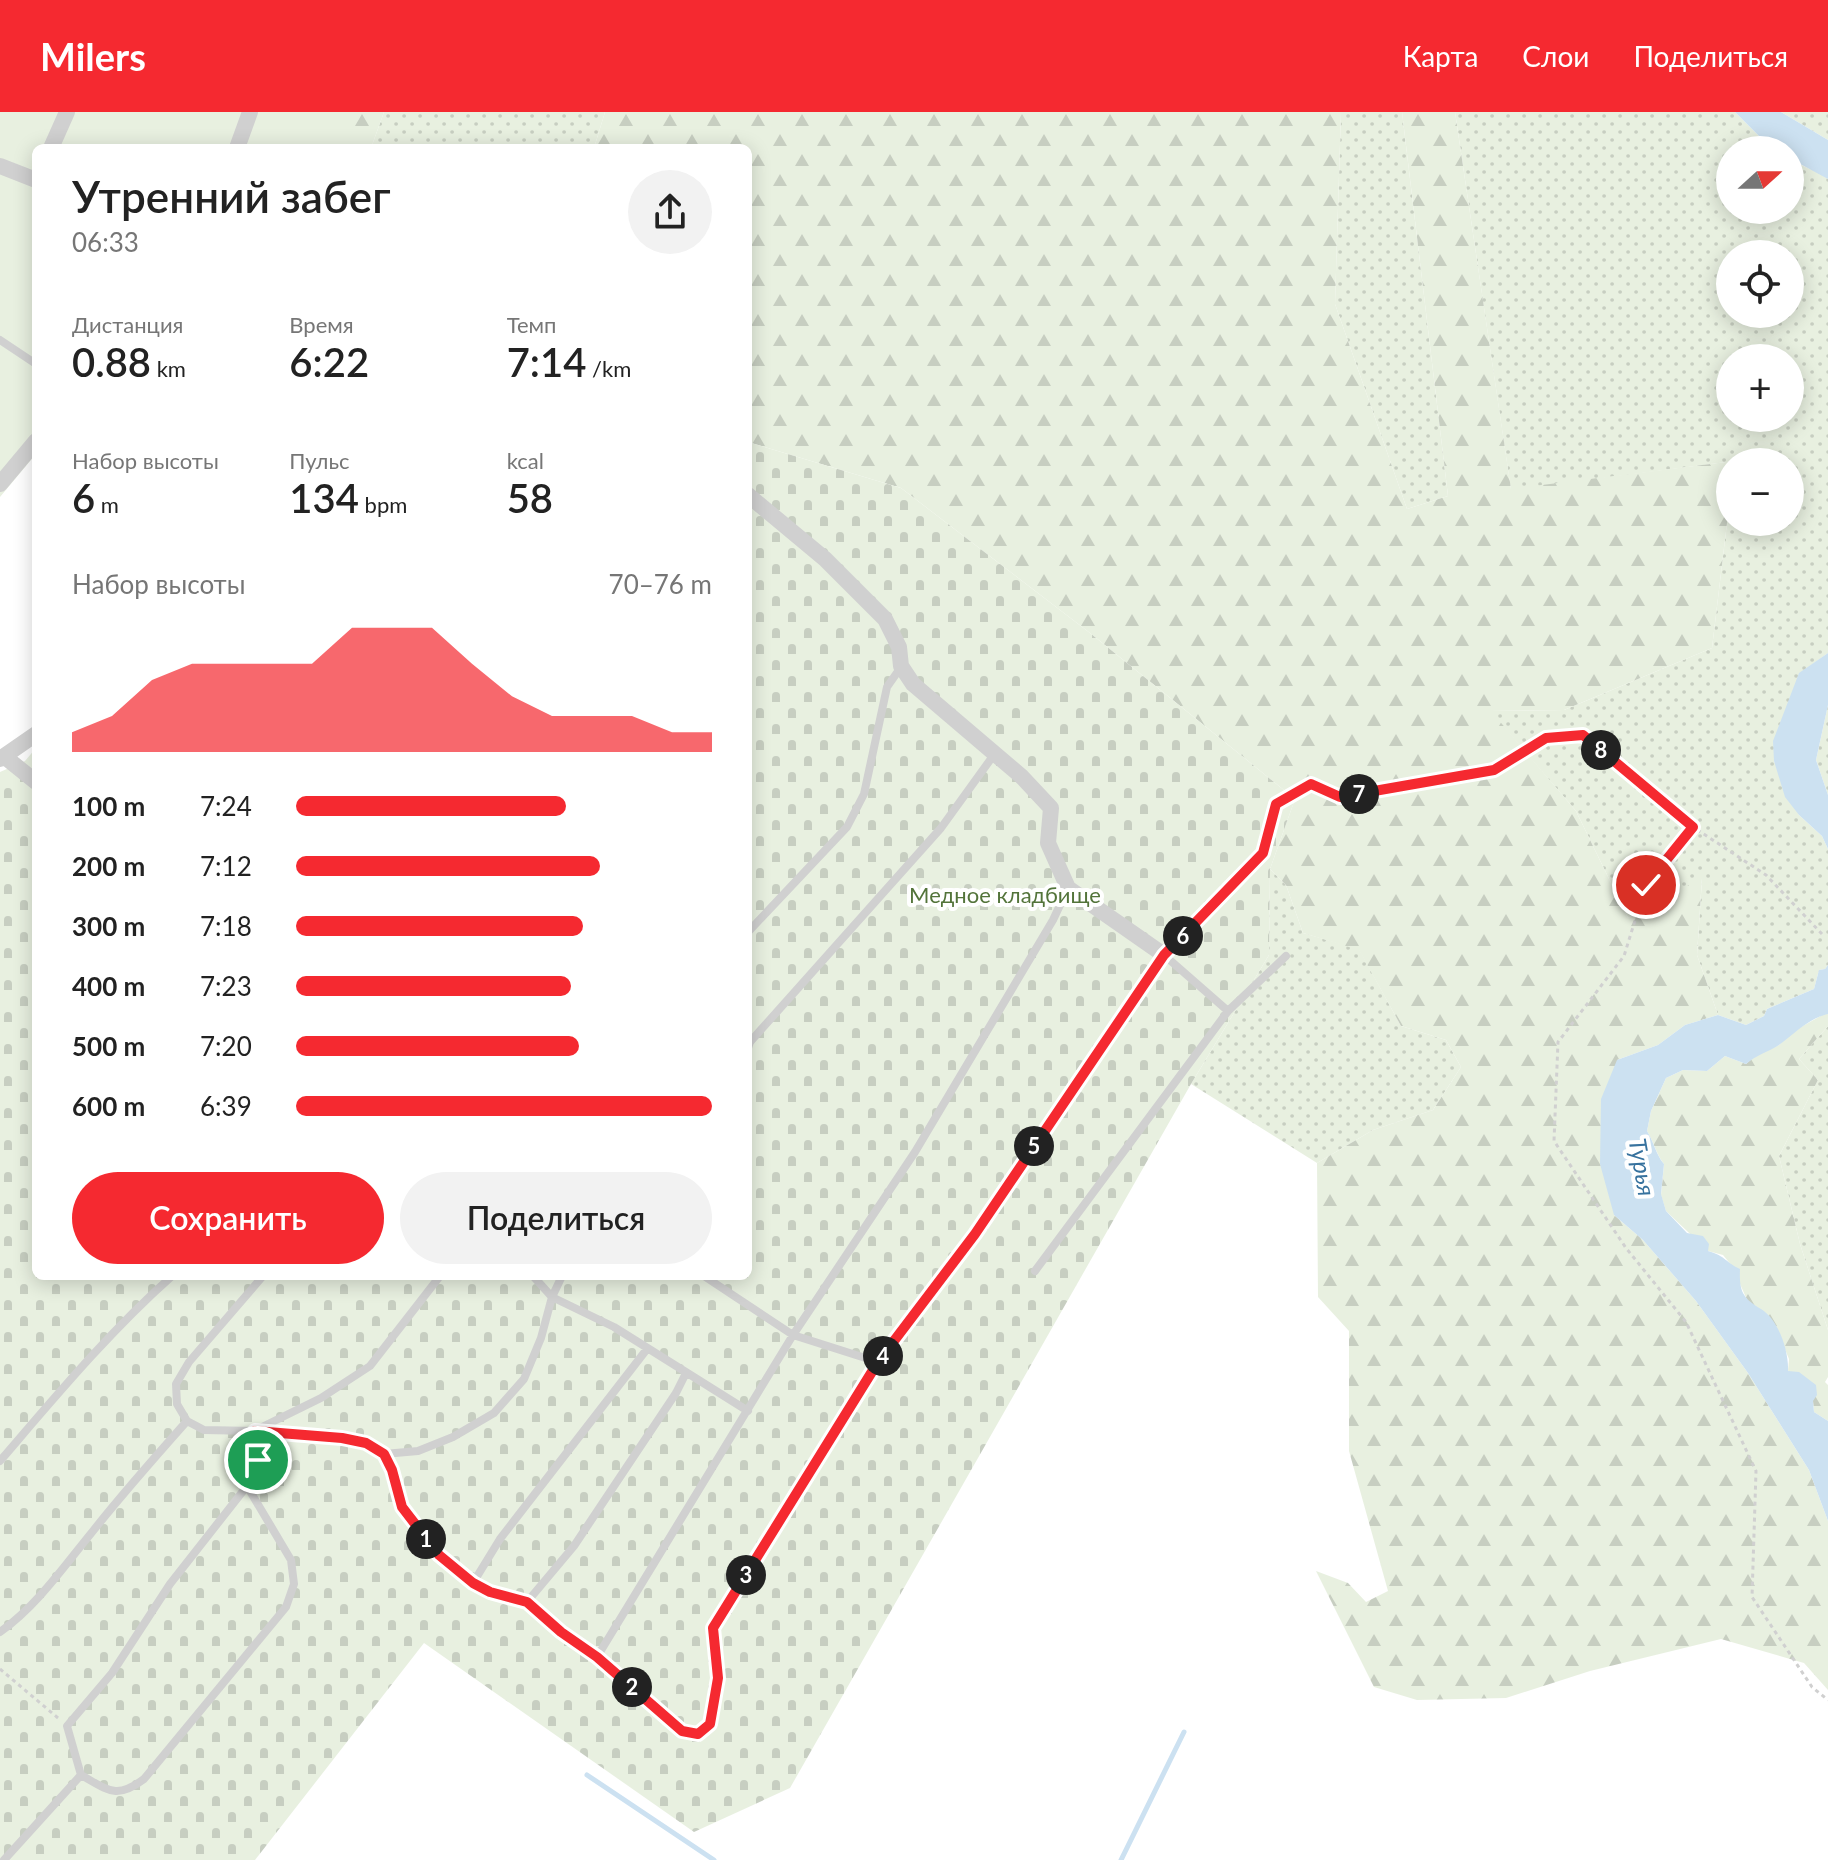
<!DOCTYPE html>
<html lang="ru">
<meta charset="utf-8">
<style>
body{margin:0;font-family:Lato,sans-serif;background:#f2f2f2;color:#222;height:100vh;display:flex;flex-direction:column;font-size:30px;white-space:nowrap}
*{box-sizing:border-box;margin:0}
p{font-size:26px;color:#767676}
.icon{flex:none;width:44px;height:44px;fill:none;stroke:currentColor;stroke-width:2;stroke-linecap:round;stroke-linejoin:round}
.map{position:relative;flex:1;overflow:hidden}
.details{position:absolute;left:32px;top:32px;width:720px;height:1136px;display:flex;flex-direction:column;background:#fff;border-radius:12px;box-shadow:0 4px 20px #0003}
.details>*{flex:none}
.needle{width:52px;rotate:69deg}
.controls{position:absolute;left:1716px;top:24px;display:grid;gap:16px}
.controls a{display:grid;place-items:center;width:88px;height:88px;border-radius:50%;background:#fff;box-shadow:0 4px 20px #0003;font-size:40px}
.pin{position:absolute;display:grid;place-items:center;width:68px;height:68px;color:#fff;margin:-34px;border:4px solid #fff;border-radius:50%;box-shadow:0 2px 8px #0007}
.km{position:absolute;width:40px;height:40px;margin:-20px;border-radius:50%;background:#222;color:#fff;font-size:22px;line-height:40px;text-align:center}
.round{display:grid;place-items:center;flex:none;width:84px;height:84px;border-radius:42px;background:#f2f2f2}
.headline{display:flex;align-items:center;justify-content:space-between;height:136px;padding:0 40px}
h1{font-size:44px;font-weight:600;line-height:60px}
.metrics{display:grid;grid-template-columns:repeat(3,1fr);gap:12px;height:136px;padding:8px 40px}
.metrics div{display:grid;align-content:center}
.metrics b{font-size:40px;font-weight:600}
.metrics small{font-size:22px;font-weight:400}
.metrics p{font-size:22px}
.chart{height:224px;padding:16px 40px}
.chart p{display:flex;justify-content:space-between}
.chart svg{width:100%;height:144px;margin-top:8px;fill:#f52930;opacity:.7}
.cta{display:flex;gap:16px;margin-top:auto;padding:16px 40px}
.cta a{flex:1;height:92px;border-radius:48px;background:#f52930;color:#fff;font-size:32px;font-weight:600;line-height:92px;text-align:center}
.cta a+a{background:#f2f2f2;color:#222}
ul{padding:0 40px;list-style:none;font-size:26px}
li{display:grid;grid-template-columns:128px 96px 1fr;align-items:center;height:60px}
li i{height:20px;border-radius:10px;background:#f52930}
header{display:flex;align-items:center;gap:48px;box-sizing:border-box;height:112px;padding:0 40px;background:#f52930;color:#fff}
header strong{font-size:38px}
nav{display:flex;gap:44px;margin-inline-start:auto;font-size:28px}
.map>svg:first-child{display:block}
</style>
<header>
<strong>Milers</strong>
<nav><a>Карта</a><a>Слои</a><a>Поделиться</a></nav>
</header>
<div class="map">
<svg width="1828" height="1748" viewBox="0 0 1828 1748">
<defs>
<pattern id="grass-dots" width="8" height="8" patternUnits="userSpaceOnUse" patternTransform="scale(2)"><rect width="8" height="8" fill="#e8f0e0"/><path d="M2 2h.1M6 6h.1" fill="none" stroke="#c7cec1" stroke-width="1.8" stroke-linecap="round"/></pattern>
<pattern id="forest-firs" width="22" height="20" patternUnits="userSpaceOnUse" patternTransform="scale(2)"><rect width="22" height="20" fill="#e8f0e0"/><path d="M5 1l3.5 6h-7zM16 11l3.5 6h-7z" fill="#c7cec1"/></pattern>
<pattern id="cemetery-stones" width="16" height="16" patternUnits="userSpaceOnUse" patternTransform="scale(2)"><rect width="16" height="16" fill="#e8f0e0"/><path d="M2 7V4a2 2 0 0 1 4 0v3zM10 15v-3a2 2 0 0 1 4 0v3z" fill="#c7cec1"/></pattern>
</defs>
<rect width="100%" height="100%" fill="#fff"/>
<path fill="url(#grass-dots)" fill-rule="evenodd" d="M 384,0 L 605,0 L 594,36 L 371,36 Z
M 1341,0 L 1402,0 L 1448,384 L 1407,397 L 1335,192 Z
M 1455,0 L 1735,0 L 1766,31 L 1787,38 L 1730,38 L 1730,98 L 1790,98 L 1790,45 C 1801,56 1817,57 1828,67 L 1828,541 L 1799,562 L 1774,649 L 1799,703 L 1822,724 L 1828,737 L 1828,853 L 1825,857 L 1819,858 L 1814,877 L 1767,897 L 1764,904 L 1746,913 L 1718,903 L 1697,843 L 1702,767 L 1628,806 L 1576,699 L 1490,599 L 1564,598 L 1712,536 L 1730,386 L 1730,410 L 1790,410 L 1790,350 L 1734,349 L 1511,378 ZM 1730,142 L 1790,142 L 1790,202 L 1730,202 ZM 1730,246 L 1790,246 L 1790,306 L 1730,306 Z
M 1781,0 L 1828,0 L 1828,28 Z
M 1828,593 L 1828,683 L 1816,648 Z
M 1270,757 L 1286,773 L 1303,821 L 1359,837 L 1401,914 L 1446,928 L 1461,955 L 1433,998 L 1373,1018 L 1317,1051 L 1191,972 L 1269,843 Z
M 1828,914 L 1828,1218 L 1800,1132 L 1779,1044 L 1818,968 L 1799,947 Z"/>
<path fill="url(#forest-firs)" d="M 351,0 L 384,0 L 371,36 L 339,36 Z
M 605,0 L 1341,0 L 1335,192 L 1407,397 L 1448,384 L 1402,0 L 1455,0 L 1511,377 L 1734,349 L 1730,350 L 1730,386 L 1712,536 L 1564,598 L 1491,599 L 1576,699 L 1628,806 L 1702,766 L 1697,843 L 1718,903 L 1685,913 L 1658,933 L 1617,948 L 1614,1103 L 1643,1128 L 1696,1189 L 1748,1261 L 1809,1358 L 1828,1409 L 1828,1578 L 1804,1551 L 1721,1527 L 1590,1559 L 1506,1586 L 1417,1588 L 1374,1575 L 1316,1459 L 1348,1471 L 1366,1490 L 1388,1479 L 1349,1339 L 1349,1219 L 1318,1185 L 1317,1051 L 1373,1018 L 1433,998 L 1461,955 L 1446,928 L 1401,914 L 1359,838 L 1303,821 L 1286,773 L 1270,757 L 1295,687 L 1090,521 L 901,376 L 748,330 L 748,36 L 594,36 Z
M 1824,902 L 1828,902 L 1828,914 L 1799,947 L 1818,968 L 1779,1044 L 1800,1132 L 1828,1218 L 1828,1265 L 1825,1270 L 1828,1273 L 1828,1309 L 1814,1300 L 1813,1289 L 1788,1259 L 1789,1247 L 1777,1218 L 1770,1207 L 1748,1190 L 1732,1154 L 1723,1143 L 1708,1139 L 1666,1099 L 1661,1083 L 1664,1052 C 1656,1042 1654,1030 1647,1019 L 1651,999 L 1666,966 L 1683,958 L 1707,959 L 1725,944 L 1746,952 L 1755,944 L 1779,933 L 1794,919 Z"/>
<path fill="url(#cemetery-stones)" d="M 748,330 L 901,376 L 1090,521 L 1295,687 L 1270,757 L 1269,843 L 1191,972 L 790,1676 L 694,1720 L 424,1531 L 255,1748 L 0,1748 L 0,660 L 25,649 L 36,636 L 36,1164 L 748,1164 Z"/>
<path fill="#e8f0e0" d="M 0,0 L 358,0 L 346,36 L 36,36 L 36,342 L 0,385 Z"/>
<path fill="#cce1f1" d="M 1735,0 L 1781,0 L 1828,28 L 1828,67 L 1791,47 L 1790,38 L 1766,31 Z
M 1828,541 L 1828,593 L 1816,648 L 1828,683 L 1828,737 L 1822,724 L 1799,703 L 1785,685 L 1774,649 L 1773,629 L 1799,561 Z
M 1828,853 L 1828,902 C 1809,906 1794,922 1779,933 C 1768,940 1756,943 1746,952 L 1725,944 L 1707,959 L 1683,958 L 1666,966 L 1651,999 L 1647,1019 C 1654,1030 1656,1043 1664,1052 L 1661,1082 L 1666,1099 L 1687,1121 L 1703,1124 L 1709,1132 L 1708,1139 C 1726,1144 1726,1151 1740,1157 C 1739,1180 1743,1186 1761,1197 C 1779,1208 1789,1240 1788,1259 L 1799,1260 L 1816,1273 L 1817,1283 L 1813,1289 L 1814,1300 L 1828,1309 L 1828,1409 L 1809,1358 L 1748,1261 L 1696,1189 L 1643,1128 L 1614,1103 L 1600,1052 L 1601,987 L 1617,948 L 1658,933 L 1685,913 L 1718,903 L 1746,913 L 1764,904 L 1767,897 L 1814,877 L 1819,858 L 1825,857 Z"/>
<g fill="none" stroke-linecap="round" stroke-linejoin="round">
<path stroke="#cce1f1" stroke-width="5" d="M 587,1663 L 714,1748
M 1121,1748 L 1184,1620"/>
<path stroke="#d0d0d0" stroke-width="3" stroke-dasharray="4 4" stroke-linecap="butt" d="M 1693,715 L 1646,773 L 1624,844 L 1558,930 L 1554,1029 L 1626,1136 L 1686,1210 L 1756,1359 L 1752,1485 L 1812,1575 L 1828,1588
M 1267,728 L 1276,692 L 1311,672 L 1340,685 L 1494,658 L 1546,626 L 1583,623 L 1693,715 L 1766,763 L 1822,822
M 0,1557 L 58,1606"/>
<path stroke="#d0d0d0" stroke-width="8" d="M 0,228 L 36,252
M 748,820 L 847,715 L 864,682 L 887,575 L 901,555
M 1164,843 L 1228,899 L 1286,844
M 748,936 L 750,930 L 941,716 L 993,644
M 1035,1159 L 1228,899
M 263,1164 L 189,1250 L 176,1272 L 177,1292 L 187,1309 L 204,1318 L 255,1319 L 342,1326 L 366,1331 L 384,1342 L 392,1358 L 402,1395 L 439,1443 L 473,1471 L 490,1480 L 527,1490 L 561,1520 L 597,1545 L 682,1619 L 698,1622 L 710,1612 L 718,1566 L 713,1516 L 878,1250 L 975,1122 L 1164,843 L 1263,741
M 533,1164 L 552,1185 L 614,1215 L 748,1299
M 704,1164 L 793,1223 L 878,1250
M 256,1318 L 321,1286 L 370,1254 L 440,1164
M 384,1342 L 418,1339 L 453,1325 L 494,1301 L 524,1267 L 541,1226 L 552,1185 L 562,1164
M 0,1349 C 55,1285 109,1220 172,1164
M 247,1374 L 291,1448 L 294,1472 L 286,1495 L 144,1667 C 116,1688 108,1678 81,1663 L 67,1614 L 112,1561 L 170,1472 L 247,1374 L 258,1348 L 255,1319
M 473,1471 L 500,1427 L 647,1237
M 527,1490 L 574,1434 L 676,1281 L 686,1261
M 0,1520 C 37,1494 65,1453 93,1419 C 123,1381 155,1345 187,1309
M 597,1545 L 793,1223 L 915,1040 L 1053,808 L 1068,776
M 4,1748 L 81,1663"/>
<path stroke="#d0d0d0" stroke-width="16" d="M 51,36 L 67,0
M 237,36 L 250,0
M 0,54 L 36,68
M 0,372 L 36,329
M 748,383 L 825,447 L 885,507 L 899,535 L 901,554 L 913,572 L 1021,664 L 1051,696 L 1048,731 L 1068,776 L 1164,843
M 5,645 L 36,670
M 0,647 L 36,622"/>
</g>
<g fill="none" stroke-linecap="round" stroke-linejoin="round">
<g stroke="#fff" stroke-width="16">
<path id="route" d="M 258,1348 L 255,1319 L 342,1326 L 366,1331 L 384,1342 L 392,1358 L 402,1395 L 439,1443 L 473,1471 L 490,1480 L 527,1490 L 561,1520 L 597,1545 L 682,1619 L 698,1622 L 710,1612 L 718,1566 L 713,1516 L 878,1250 L 975,1122 L 1164,843 L 1263,741 L 1276,692 L 1311,672 L 1340,685 L 1494,658 L 1546,626 L 1583,623 L 1693,715 L 1646,773"/>
</g>
<use href="#route" stroke="#f52930" stroke-width="10"/>
</g>
<g text-anchor="middle" dominant-baseline="central" stroke-width="8" stroke-linejoin="round" paint-order="stroke">
<g font-size="22" fill="#53743a" stroke="#fff">
<text x="1005" y="782">Медное кладбище</text>
</g>
<g font-size="24" font-style="italic" fill="#37729e" stroke="#fff">
<text transform="translate(1643 1055) rotate(80)">Турья</text>
</g>
</g>
</svg>
<div class="controls">
<a><svg class="needle" viewBox="-14 -14 28 28"><path d="M0-13l5 13h-10z" fill="#e53935"/><path d="M0 13l5-13h-10z" fill="#767676"/></svg></a>
<a><svg class="icon" aria-label="locate" viewBox="0 0 24 24"><circle cx="12" cy="12" r="6"/><path d="M12 2v4M12 18v4M2 12h4M18 12h4"/></svg></a>
<a>+</a>
<a>−</a>
</div>
<div class="pin" style="left:258px;top:1348px;background:#1e9e55"><svg class="icon" aria-label="arrive" viewBox="0 0 24 24"><path d="M6 21V4h12l-3 4 3 4H6"/></svg></div>
<div class="pin" style="left:1646px;top:773px;background:#d93025"><svg class="icon" aria-label="check" viewBox="0 0 24 24"><path d="M5 12l5 5 9-10"/></svg></div>
<b class="km" style="left:426px;top:1427px">1</b>
<b class="km" style="left:632px;top:1575px">2</b>
<b class="km" style="left:746px;top:1463px">3</b>
<b class="km" style="left:883px;top:1244px">4</b>
<b class="km" style="left:1034px;top:1034px">5</b>
<b class="km" style="left:1183px;top:824px">6</b>
<b class="km" style="left:1359px;top:682px">7</b>
<b class="km" style="left:1601px;top:638px">8</b>
<section class="details">
<div class="headline"><div><h1>Утренний забег</h1><p>06:33</p></div><a class="round"><svg class="icon" aria-label="share" viewBox="0 0 24 24"><path d="M12 15V3M7 8l5-5 5 5M5 13v7h14v-7"/></svg></a></div>
<div class="metrics">
<div><p>Дистанция</p><b>0.88<small> km</small></b></div>
<div><p>Время</p><b>6:22</b></div>
<div><p>Темп</p><b>7:14<small> /km</small></b></div>
</div>
<div class="metrics">
<div><p>Набор высоты</p><b>6<small> m</small></b></div>
<div><p>Пульс</p><b>134<small> bpm</small></b></div>
<div><p>kcal</p><b>58</b></div>
</div>
<div class="chart"><p><span>Набор высоты</span>70–76 m</p>
<svg viewBox="0 0 160 44" preserveAspectRatio="none"><path d="M0 44V38L10 33L20 22L30 17L40 17L50 17L60 17L70 6L80 6L90 6L100 17L110 27L120 33L130 33L140 33L150 38L160 38V44z"/></svg>
</div>
<ul>
<li><b>100 m</b>7:24<i style="width:65%"></i></li>
<li><b>200 m</b>7:12<i style="width:73%"></i></li>
<li><b>300 m</b>7:18<i style="width:69%"></i></li>
<li><b>400 m</b>7:23<i style="width:66%"></i></li>
<li><b>500 m</b>7:20<i style="width:68%"></i></li>
<li><b>600 m</b>6:39<i style="width:100%"></i></li>
</ul>
<div class="cta"><a>Сохранить</a><a>Поделиться</a></div>
</section>
</div>
